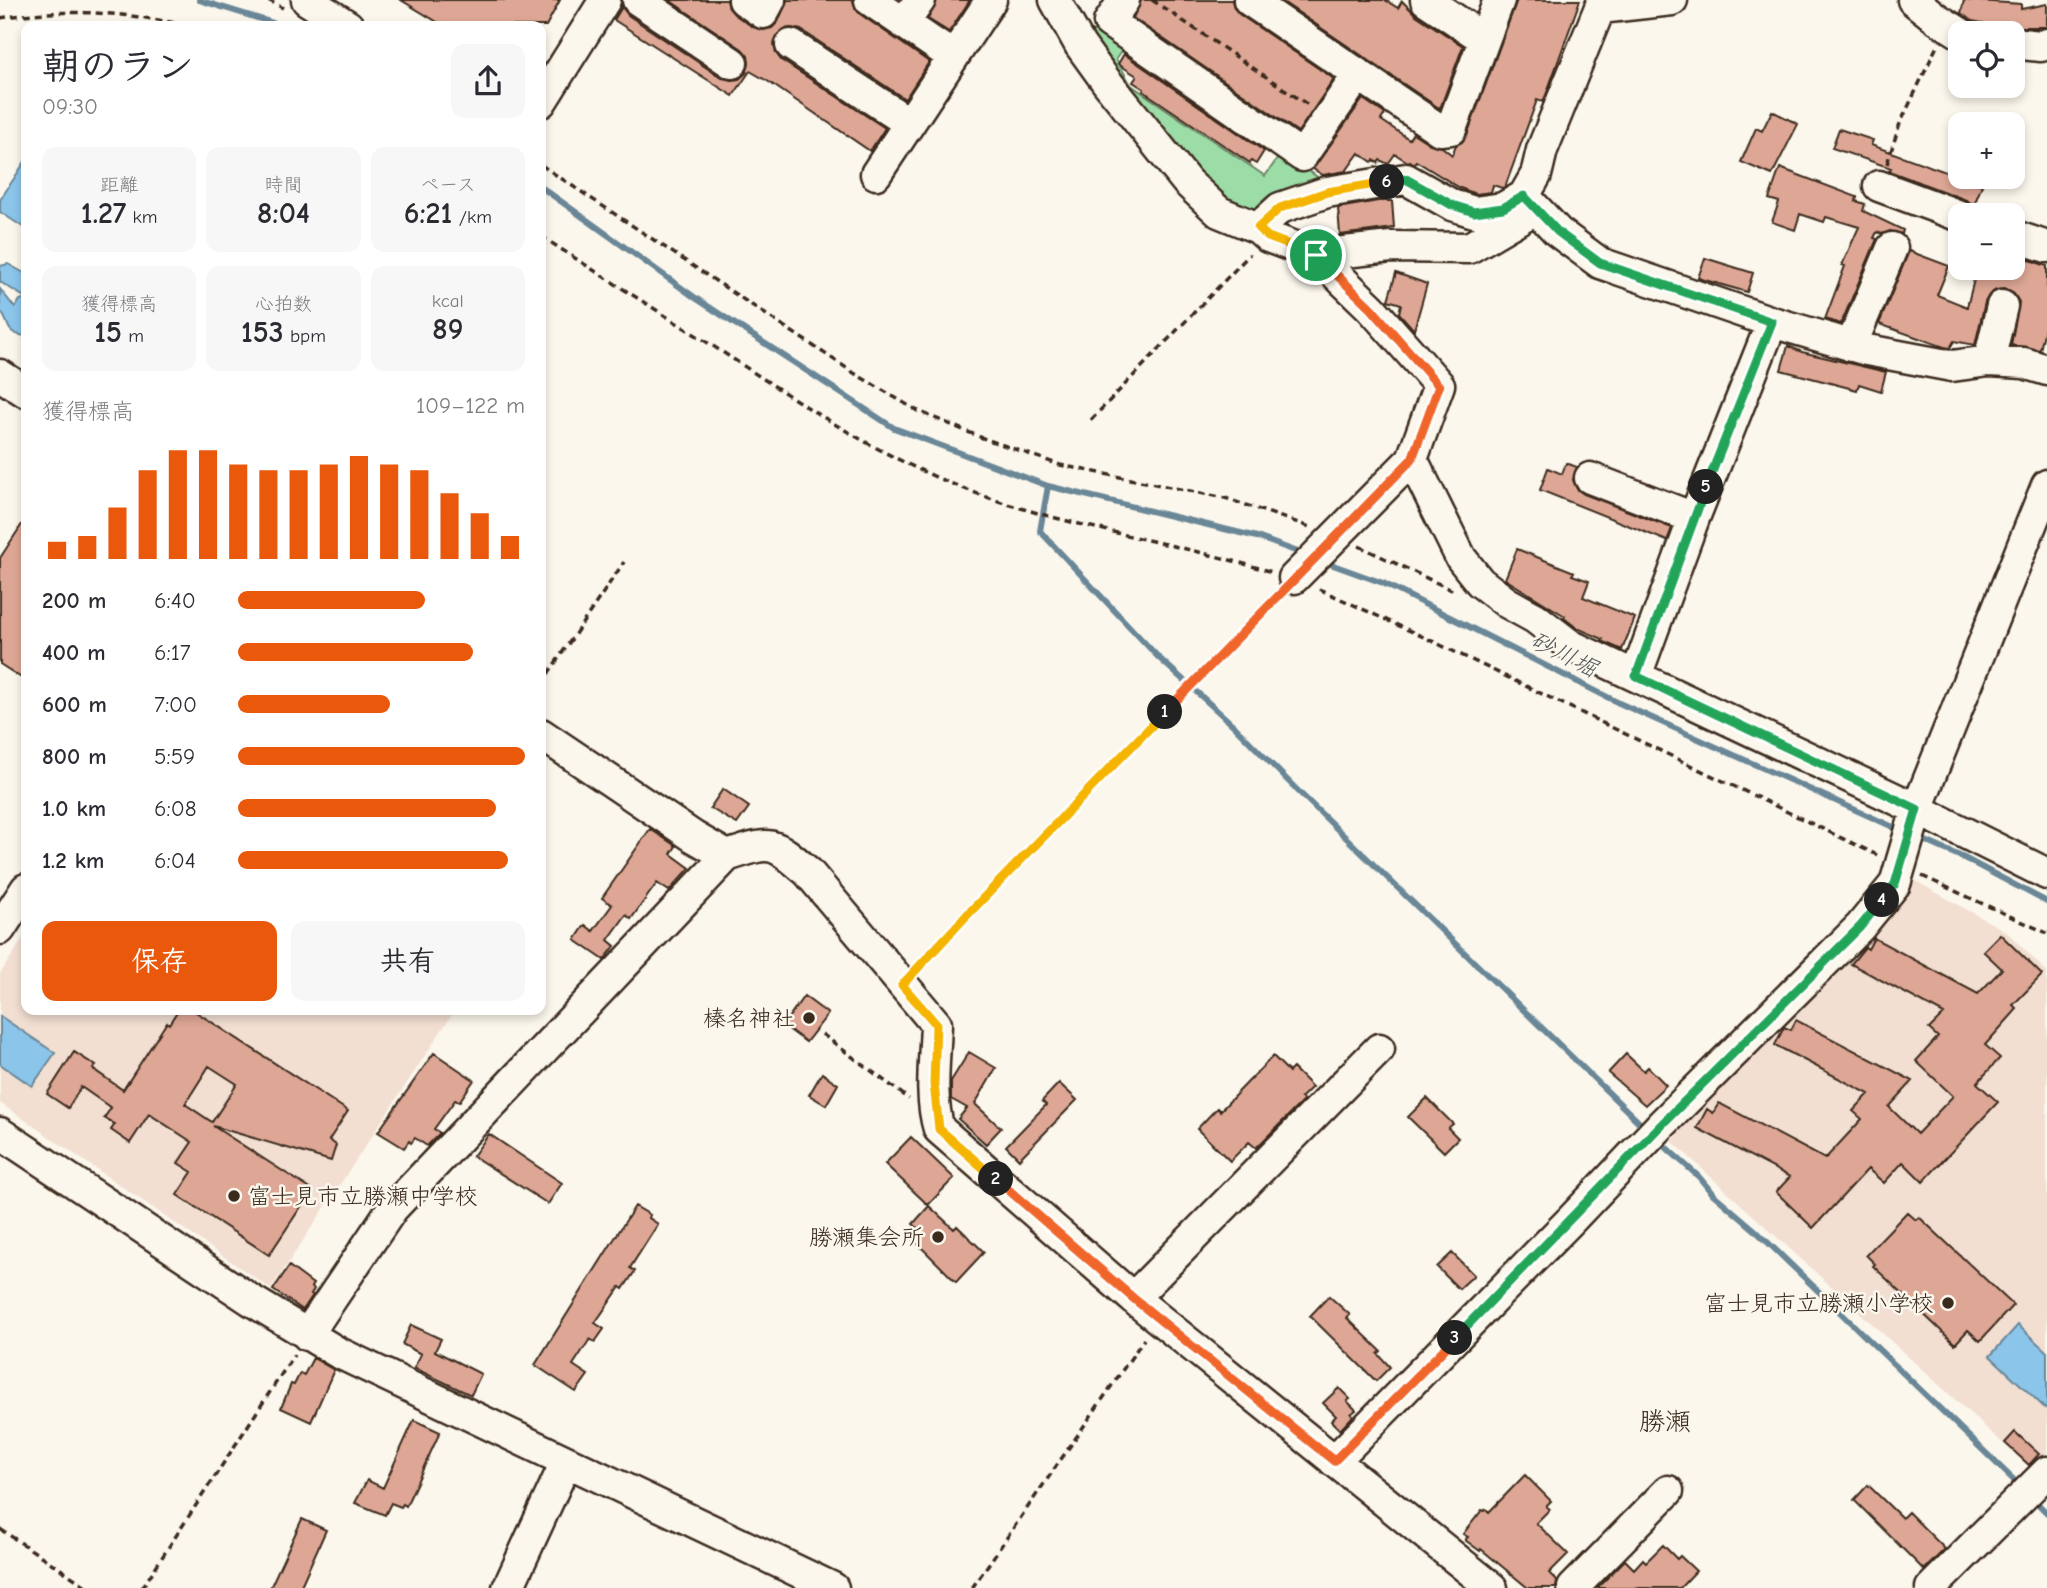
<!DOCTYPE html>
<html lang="ja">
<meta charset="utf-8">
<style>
body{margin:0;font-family:"Comic Neue","Klee One",sans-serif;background:#f7f7f7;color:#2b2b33;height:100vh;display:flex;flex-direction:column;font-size:26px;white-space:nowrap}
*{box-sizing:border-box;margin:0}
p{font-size:23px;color:#7c7c81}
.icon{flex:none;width:38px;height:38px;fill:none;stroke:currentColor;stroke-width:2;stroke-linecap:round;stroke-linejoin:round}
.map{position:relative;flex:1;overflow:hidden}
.sheet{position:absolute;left:21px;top:21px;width:525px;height:994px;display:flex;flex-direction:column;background:#fff;border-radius:14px;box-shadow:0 4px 10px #0003}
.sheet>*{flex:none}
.buttons{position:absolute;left:1948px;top:21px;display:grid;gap:14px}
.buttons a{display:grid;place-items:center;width:77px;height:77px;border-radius:14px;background:#fff;box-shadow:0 4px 10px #0003;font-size:35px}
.pin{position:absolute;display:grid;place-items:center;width:60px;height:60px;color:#fff;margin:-30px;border:4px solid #fff;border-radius:50%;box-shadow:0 2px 7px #0007}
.km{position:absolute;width:35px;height:35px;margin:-18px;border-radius:50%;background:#222;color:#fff;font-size:19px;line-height:35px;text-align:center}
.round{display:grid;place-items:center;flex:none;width:74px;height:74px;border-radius:14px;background:#f7f7f7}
.overview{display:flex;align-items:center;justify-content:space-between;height:119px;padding:0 21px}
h1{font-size:38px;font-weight:700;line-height:52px}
.metrics{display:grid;grid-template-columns:repeat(3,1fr);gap:10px;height:119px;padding:7px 21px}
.metrics div{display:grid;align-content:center;border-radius:14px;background:#f7f7f7;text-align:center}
.metrics b{font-size:30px;font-weight:700}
.metrics small{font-size:19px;font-weight:400}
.metrics p{font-size:19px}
.chart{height:196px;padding:14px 21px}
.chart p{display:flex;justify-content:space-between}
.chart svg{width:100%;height:126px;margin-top:7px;stroke:#ea580c;stroke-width:6}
.cta{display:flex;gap:14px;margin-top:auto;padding:14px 21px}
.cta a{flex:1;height:80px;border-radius:14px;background:#ea580c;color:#fff;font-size:28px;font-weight:700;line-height:80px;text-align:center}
.cta a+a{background:#f7f7f7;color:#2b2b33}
ul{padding:0 21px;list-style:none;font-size:23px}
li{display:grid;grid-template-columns:112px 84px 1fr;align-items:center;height:52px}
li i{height:18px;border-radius:9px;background:#ea580c}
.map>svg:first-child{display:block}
</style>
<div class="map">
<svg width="2047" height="1588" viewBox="0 0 2047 1588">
<rect width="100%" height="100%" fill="#fbf7ec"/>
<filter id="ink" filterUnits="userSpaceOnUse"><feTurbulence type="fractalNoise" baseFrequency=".0143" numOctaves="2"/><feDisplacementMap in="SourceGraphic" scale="14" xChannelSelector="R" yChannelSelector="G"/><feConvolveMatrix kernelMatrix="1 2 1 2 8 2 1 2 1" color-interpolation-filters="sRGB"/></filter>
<g filter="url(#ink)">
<path fill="#f2dfd2" d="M 1914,880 L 2007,932 L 2047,972 L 2047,1472 L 2041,1478 L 1665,1135 Z
M 26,934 L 26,1010 L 455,1010 L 271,1289 L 0,1103 L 0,974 Z"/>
<path fill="#9bdca7" stroke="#6b8362" stroke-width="2" d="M 1100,23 L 1127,43 L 1116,59 L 1131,85 L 1265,176 L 1283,151 L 1325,183 L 1247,211 L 1226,198 L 1188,168 L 1088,38 Z"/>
<path fill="#8bc5ea" stroke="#6b8798" stroke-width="2" d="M 26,160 L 26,229 L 0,212 L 0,200 Z
M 8,264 L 26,274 L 26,336 C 3,334 11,322 0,311 L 0,289 L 15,308 L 20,300 L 26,298 L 0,282 L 0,266 Z
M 0,1016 L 55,1053 L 32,1086 L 0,1064 Z
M 2018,1325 L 2047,1352 L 2047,1406 L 2045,1408 L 1990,1356 Z"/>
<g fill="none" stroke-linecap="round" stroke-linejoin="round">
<path stroke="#6b8798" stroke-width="6" d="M 199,0 L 283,26
M 541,187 L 697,299 L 894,428 L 1048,486 L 1257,537 L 1306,555
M 1048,486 L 1040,531 L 1158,657 L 1233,725 L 1300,793 L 1646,1129
M 1322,561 L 1383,583 L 1619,703 L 1902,831
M 1919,838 L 1964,858 L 2047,902
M 1659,1141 L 1699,1177 L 1713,1194 L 1755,1230 L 2020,1486
M 2033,1499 L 2047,1513"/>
</g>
<path fill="#dea795" stroke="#3b2a1e" stroke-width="2" fill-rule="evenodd" d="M 401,0 L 560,0 L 546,26 L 444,26 Z
M 669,0 L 727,0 L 729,8 L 734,14 L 753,27 L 763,30 L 772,28 L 778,22 L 787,0 L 853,0 L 855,8 L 860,14 L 929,62 L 905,99 L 801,30 L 791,28 L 784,29 L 777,35 L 774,45 L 776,53 L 781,60 L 885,128 L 870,151 L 769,82 L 750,71 L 733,96 L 614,20 L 622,7 L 628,15 L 722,78 L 732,80 L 739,79 L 746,73 L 749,63 L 748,56 L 742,49 Z
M 937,0 L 970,0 L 949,32 L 928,19 Z
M 1141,0 L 1232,0 L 1234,8 L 1239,14 L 1334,79 L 1298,132 L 1133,18 Z
M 1280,0 L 1385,0 L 1398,8 L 1402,1 L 1416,15 L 1463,46 L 1441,106 L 1439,108 Z
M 1517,0 L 1580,0 L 1546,95 L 1543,102 L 1537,100 L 1505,187 L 1502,188 L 1493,185 L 1491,192 L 1476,194 L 1460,188 L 1416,161 L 1415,164 L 1410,161 L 1408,162 L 1395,154 L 1388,164 L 1380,160 L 1378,163 L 1374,160 L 1372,162 L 1359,153 L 1346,171 L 1323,175 L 1313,169 L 1363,99 L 1385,114 L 1381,120 L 1409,139 L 1413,133 L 1430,144 L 1442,147 L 1452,155 L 1456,145 L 1462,142 L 1467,135 Z
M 1964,0 L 2021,4 L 2021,9 L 2047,4 L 2047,27 L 1992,27 L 1992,25 L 1972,21 L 1961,13 Z
M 1124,54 L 1264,151 L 1256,164 L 1251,161 L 1250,163 L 1143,91 L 1144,89 L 1133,82 L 1137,76 L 1118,64 Z
M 1772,111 L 1798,124 L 1772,175 L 1741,162 L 1756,128 L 1762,131 Z
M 1839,129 L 1873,140 L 1871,145 L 1982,185 L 1974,205 L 1966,200 L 1889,171 L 1891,168 L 1832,148 Z
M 1780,168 L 1857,197 L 1856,201 L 1865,204 L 1863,211 L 1903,230 L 1902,234 L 1890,231 L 1882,234 L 1877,232 L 1874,238 L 1877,239 L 1841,324 L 1825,319 L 1845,266 L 1842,265 L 1859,227 L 1826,217 L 1824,222 L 1800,214 L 1795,230 L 1772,222 L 1779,202 L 1769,199 Z
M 1378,201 L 1392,201 L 1394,228 L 1340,235 L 1338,208 Z
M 1909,251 L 1949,266 L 1937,295 L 1967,307 L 1977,268 L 2012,268 L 2012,254 L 2047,266 L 2047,320 L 2040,350 L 2011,345 L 2019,302 L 2014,294 L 2005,289 L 1996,290 L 1989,295 L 1985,302 L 1975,345 L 1954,341 L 1950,348 L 1944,347 L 1879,324 Z
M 1705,258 L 1753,273 L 1747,292 L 1698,278 Z
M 1396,273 L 1427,284 L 1414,330 L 1399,313 L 1401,304 L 1388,300 Z
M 1788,346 L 1802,352 L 1886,372 L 1881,391 L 1859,384 L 1857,390 L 1781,370 Z
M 1566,463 L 1577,467 L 1573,480 L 1577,489 L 1584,494 L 1672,528 L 1667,541 L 1540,490 L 1548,468 L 1562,474 Z
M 26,518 L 26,681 L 0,664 L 0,558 Z
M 1517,549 L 1574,572 L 1572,575 L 1589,581 L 1583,597 L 1635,618 L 1622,650 L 1602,641 L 1603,639 L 1577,628 L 1564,618 L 1565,616 L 1505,579 Z
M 723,789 L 749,807 L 737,824 L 710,808 Z
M 650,829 L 676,846 L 671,854 L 690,868 L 669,891 L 657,883 L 631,919 L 626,915 L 608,940 L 615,946 L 604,960 L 575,940 L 585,925 L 593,931 L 612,905 L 602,898 Z
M 2000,934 L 2042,975 L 2013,1005 L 2017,1009 L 1985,1045 L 2000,1058 L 1977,1083 L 1998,1102 L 1923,1182 L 1903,1162 L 1884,1183 L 1868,1169 L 1813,1228 L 1776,1192 L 1790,1177 L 1697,1128 L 1707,1109 L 1713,1113 L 1719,1103 L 1825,1159 L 1862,1119 L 1853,1111 L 1869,1094 L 1775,1045 L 1784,1027 L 1791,1030 L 1796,1020 L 1913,1081 L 1889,1107 L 1917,1134 L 1953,1096 L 1916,1061 L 1938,1037 L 1929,1029 L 1944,1014 L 1851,964 L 1865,947 L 1868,949 L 1874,938 L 1978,994 L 2002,969 L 1983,951 Z
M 804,996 L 828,1014 L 806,1042 L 783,1025 Z
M 178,1010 L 193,1010 L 348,1111 L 329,1140 L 336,1145 L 331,1161 L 213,1126 L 312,1190 L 269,1255 L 177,1195 L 192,1172 L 178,1163 L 192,1142 L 149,1114 L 130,1143 L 111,1130 L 115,1124 L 104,1118 L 111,1108 L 81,1087 L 68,1108 L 47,1094 L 74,1052 L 96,1066 L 93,1069 L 123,1090 L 167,1022 L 169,1024 ZM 209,1066 L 237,1084 L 212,1122 L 185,1104 Z
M 969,1052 L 996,1068 L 975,1104 L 1001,1128 L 986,1144 L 958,1119 L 967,1108 L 951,1099 L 951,1081 Z
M 434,1053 L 474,1080 L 459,1102 L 455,1100 L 434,1129 L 440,1133 L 427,1146 L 415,1138 L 411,1143 L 409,1141 L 404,1148 L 378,1132 Z
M 1626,1054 L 1644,1071 L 1648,1067 L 1666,1085 L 1645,1105 L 1608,1073 Z
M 1273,1056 L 1289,1072 L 1293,1068 L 1312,1087 L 1301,1098 L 1304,1100 L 1256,1148 L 1249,1142 L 1230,1161 L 1197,1129 L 1217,1108 L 1220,1111 Z
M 822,1073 L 838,1084 L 826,1105 L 809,1095 Z
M 1059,1083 L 1077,1100 L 1019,1159 L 1006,1146 L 1046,1105 L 1042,1101 Z
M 1427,1098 L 1453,1124 L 1448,1128 L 1458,1138 L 1444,1152 L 1408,1117 Z
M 489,1134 L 562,1183 L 548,1204 L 473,1156 Z
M 911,1137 L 954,1178 L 928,1205 L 885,1164 Z
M 635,1206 L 650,1215 L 649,1218 L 658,1224 L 630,1268 L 635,1271 L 623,1289 L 620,1287 L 595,1323 L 604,1329 L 595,1342 L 590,1339 L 573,1365 L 588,1375 L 576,1392 L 535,1365 Z
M 929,1206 L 954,1229 L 957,1226 L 984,1252 L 956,1282 L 911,1237 L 919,1229 L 913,1224 Z
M 1907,1212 L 1916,1220 L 1919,1217 L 2013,1305 L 1980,1341 L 1968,1330 L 1955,1344 L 1873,1266 L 1875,1264 L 1866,1255 Z
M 1452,1253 L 1474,1275 L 1459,1289 L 1437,1267 Z
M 289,1266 L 313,1284 L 311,1287 L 314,1289 L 311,1294 L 313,1295 L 303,1310 L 273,1290 Z
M 1329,1296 L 1350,1315 L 1347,1318 L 1381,1351 L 1378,1354 L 1390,1367 L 1376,1381 L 1310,1316 Z
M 411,1325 L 441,1339 L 435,1351 L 481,1374 L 471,1395 L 414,1368 L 421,1354 L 402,1344 Z
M 313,1358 L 334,1370 L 311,1422 L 281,1408 L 291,1384 L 294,1385 L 300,1373 L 304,1375 Z
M 1339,1388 L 1350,1399 L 1347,1401 L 1356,1410 L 1351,1414 L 1353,1416 L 1340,1430 L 1331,1421 L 1336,1416 L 1323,1403 Z
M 414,1420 L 440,1432 L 406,1506 L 403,1504 L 401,1507 L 391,1503 L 385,1515 L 355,1503 L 367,1480 L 383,1488 Z
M 2015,1432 L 2039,1454 L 2029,1465 L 2005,1443 Z
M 1525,1475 L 1551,1501 L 1546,1506 L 1550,1509 L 1536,1523 L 1568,1554 L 1549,1573 L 1557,1581 L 1556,1588 L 1528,1588 L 1481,1549 L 1480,1551 L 1465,1540 L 1468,1537 L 1463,1534 L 1482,1510 L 1484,1511 L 1486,1509 L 1489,1512 Z
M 1868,1485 L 1902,1518 L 1908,1512 L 1945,1549 L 1924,1570 L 1854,1500 Z
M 302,1519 L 326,1530 L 300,1588 L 270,1588 Z
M 1663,1545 L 1677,1559 L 1680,1556 L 1696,1571 L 1680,1588 L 1597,1588 L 1625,1560 L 1634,1569 L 1643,1559 L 1646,1562 Z"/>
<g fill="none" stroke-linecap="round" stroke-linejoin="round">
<g stroke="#3b2a1e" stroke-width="35">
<path id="minor" d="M 307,0 L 348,26
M 638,0 L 732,63
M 744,0 L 763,13 L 770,0
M 870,0 L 952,56
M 1055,0 L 1080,45 L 1106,81 L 1187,182 L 1219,212 L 1258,228 L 1268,237 L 1316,255 L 1371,308 L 1439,385 L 1412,459 L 1294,578
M 1124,0 L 1109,22 L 1302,156 L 1358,75
M 1249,0 L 1440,130 L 1451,129 L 1499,0
M 1426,0 L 1484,39
M 1913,0 L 1936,18 L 1960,33
M 1600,8 L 1672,0
M 904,23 L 920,0
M 2012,43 L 2041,46 L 2047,44
M 791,45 L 909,123
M 541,102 L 605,0
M 876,174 L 991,0
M 1879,186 L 1960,216
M 1524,196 L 1558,232 L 1600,263 L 1772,322 L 1867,350 L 1952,366 L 1989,361 L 2024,363 L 2047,370
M 1258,228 L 1280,208 L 1327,192 L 1406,179 L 1452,205 L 1474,212 L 1503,208 L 1524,196 L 1536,175 L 1542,150 L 1603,0
M 2012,235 L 2047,247
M 1316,255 L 1391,247 L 1469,248 L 1535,209
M 1851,346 L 1892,248
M 1989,361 L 2002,306
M 0,375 L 26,392
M 1412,459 L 1461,558 L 1480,582 L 1506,602 L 1535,618 L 1570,645 L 1917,809 L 2047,874
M 1590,478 L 1694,518
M 1636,676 L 1694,518 L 1772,322
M 541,734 L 694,837 L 727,856 C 772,841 771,840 808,872 L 936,1024 C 935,1058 929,1097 939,1129 L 1133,1298 L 1492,1588
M 0,929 L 26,889
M 0,1133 L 251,1300 L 337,1352 L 833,1588
M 1133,1298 L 1379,1049
M 307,1335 L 392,1209 L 727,856
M 1334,1461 L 1570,1221 L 1661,1125 L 1860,927 L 1895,884 L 1917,809 L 2047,485
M 508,1588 L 566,1462
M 1573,1588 L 1668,1491
M 1931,1588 L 2047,1472"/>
</g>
<path stroke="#3b2a1e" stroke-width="3.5" stroke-dasharray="7 5" stroke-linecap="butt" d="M 268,0 L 283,8
M 1152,0 L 1308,105
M 0,18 C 63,8 127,12 189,26
M 1887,164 L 1899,126 L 1937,46
M 541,165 L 854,373 L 916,410 L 980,437 L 1060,465 L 1225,498 L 1310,527
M 541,236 C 602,276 663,314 724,353 C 800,403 875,454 960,487 C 1060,527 1169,540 1272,572
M 1091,420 L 1250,254
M 1359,546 L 1454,591
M 1319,589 L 1430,640 L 1877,855
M 541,684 L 624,562
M 1922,876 L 2047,933
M 918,968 L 1277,596
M 822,1034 L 909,1099
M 0,1529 L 89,1588
M 142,1588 L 294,1355
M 972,1588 L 1144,1339"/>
<use href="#minor" stroke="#fbf7ec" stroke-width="30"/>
</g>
</g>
<g fill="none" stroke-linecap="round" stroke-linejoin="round" filter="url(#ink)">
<g stroke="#fff" stroke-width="14">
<path id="split-1" d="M 1165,712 L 1412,459 L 1439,386 L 1371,308 L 1316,255"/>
</g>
<g stroke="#fff" stroke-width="14">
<path id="split-2" d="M 996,1179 L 939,1129 L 934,1084 L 936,1024 L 902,985 L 967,915 L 1165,712"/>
</g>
<g stroke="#fff" stroke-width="14">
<path id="split-3" d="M 996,1179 L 1133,1298 L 1334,1461 L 1455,1338"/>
</g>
<g stroke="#fff" stroke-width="14">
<path id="split-4" d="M 1455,1338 L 1661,1125 L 1860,927 L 1882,900"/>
</g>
<g stroke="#fff" stroke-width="14">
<path id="split-5" d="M 1706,487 L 1636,676 L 1917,809 L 1895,884 L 1882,900"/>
</g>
<g stroke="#fff" stroke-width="14">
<path id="split-6" d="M 1387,182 L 1406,179 L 1452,205 L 1474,212 L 1503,208 L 1524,196 L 1558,232 L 1600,263 L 1772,322 L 1706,487"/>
</g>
<g stroke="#fff" stroke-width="14">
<path id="split-7" d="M 1316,255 L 1268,237 L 1258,228 L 1280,208 L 1327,192 L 1387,182"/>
</g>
<use href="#split-1" stroke="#f0652b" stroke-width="9"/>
<use href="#split-2" stroke="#f5b400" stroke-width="9"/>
<use href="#split-3" stroke="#f0652b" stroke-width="9"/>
<use href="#split-4" stroke="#22a559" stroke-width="9"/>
<use href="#split-5" stroke="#22a559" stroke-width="9"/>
<use href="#split-6" stroke="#22a559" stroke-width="9"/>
<use href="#split-7" stroke="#f5b400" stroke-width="9"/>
</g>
<g fill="#3b2a1e" stroke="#fbf7ec" stroke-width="2.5">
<circle cx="809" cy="1018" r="7"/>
<circle cx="234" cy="1196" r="7"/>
<circle cx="938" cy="1237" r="7"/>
<circle cx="1948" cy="1303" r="7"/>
</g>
<g text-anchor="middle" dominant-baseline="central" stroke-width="5" stroke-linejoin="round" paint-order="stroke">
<g font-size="23" fill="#3b2a1e" stroke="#fbf7ec" text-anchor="end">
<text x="795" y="1018">榛名神社</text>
<text x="248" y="1196" text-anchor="start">富士見市立勝瀬中学校</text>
<text x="924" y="1237">勝瀬集会所</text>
<text x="1934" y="1303">富士見市立勝瀬小学校</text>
</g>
<g font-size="24" font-style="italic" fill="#53585b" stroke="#fbf7ec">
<text transform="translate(1564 654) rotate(27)">砂川堀</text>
</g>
<g font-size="26" fill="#3b2a1e" stroke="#fbf7ec">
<text x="1665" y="1422">勝瀬</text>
</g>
</g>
</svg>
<div class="buttons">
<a><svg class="icon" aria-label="locate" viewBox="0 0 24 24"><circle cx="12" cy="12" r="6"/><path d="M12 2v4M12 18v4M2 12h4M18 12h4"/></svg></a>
<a>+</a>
<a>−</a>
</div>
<div class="pin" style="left:1316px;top:255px;background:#1e9e55"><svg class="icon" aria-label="arrive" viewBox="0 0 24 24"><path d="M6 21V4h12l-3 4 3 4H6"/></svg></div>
<b class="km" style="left:1165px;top:712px">1</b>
<b class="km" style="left:996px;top:1179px">2</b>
<b class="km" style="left:1455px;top:1338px">3</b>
<b class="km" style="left:1882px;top:900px">4</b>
<b class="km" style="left:1706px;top:487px">5</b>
<b class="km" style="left:1387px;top:182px">6</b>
<section class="sheet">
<div class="overview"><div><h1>朝のラン</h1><p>09:30</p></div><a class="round"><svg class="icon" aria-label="share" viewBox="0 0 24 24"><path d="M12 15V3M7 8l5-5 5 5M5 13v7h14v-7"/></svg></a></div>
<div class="metrics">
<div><p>距離</p><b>1.27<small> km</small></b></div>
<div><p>時間</p><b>8:04</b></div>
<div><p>ペース</p><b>6:21<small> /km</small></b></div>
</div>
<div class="metrics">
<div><p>獲得標高</p><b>15<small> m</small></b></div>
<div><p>心拍数</p><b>153<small> bpm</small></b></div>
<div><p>kcal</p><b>89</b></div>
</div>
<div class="chart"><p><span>獲得標高</span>109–122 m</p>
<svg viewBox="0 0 160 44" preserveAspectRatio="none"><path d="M5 44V38M15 44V36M25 44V26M35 44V13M45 44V6M55 44V6M65 44V11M75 44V13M85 44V13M95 44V11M105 44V8M115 44V11M125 44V13M135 44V21M145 44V28M155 44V36"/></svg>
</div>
<ul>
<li><b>200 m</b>6:40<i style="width:65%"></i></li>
<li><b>400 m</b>6:17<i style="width:82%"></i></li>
<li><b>600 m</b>7:00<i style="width:53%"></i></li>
<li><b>800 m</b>5:59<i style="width:100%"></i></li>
<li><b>1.0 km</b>6:08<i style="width:90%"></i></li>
<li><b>1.2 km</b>6:04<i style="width:94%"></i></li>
</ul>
<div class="cta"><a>保存</a><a>共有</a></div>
</section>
</div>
